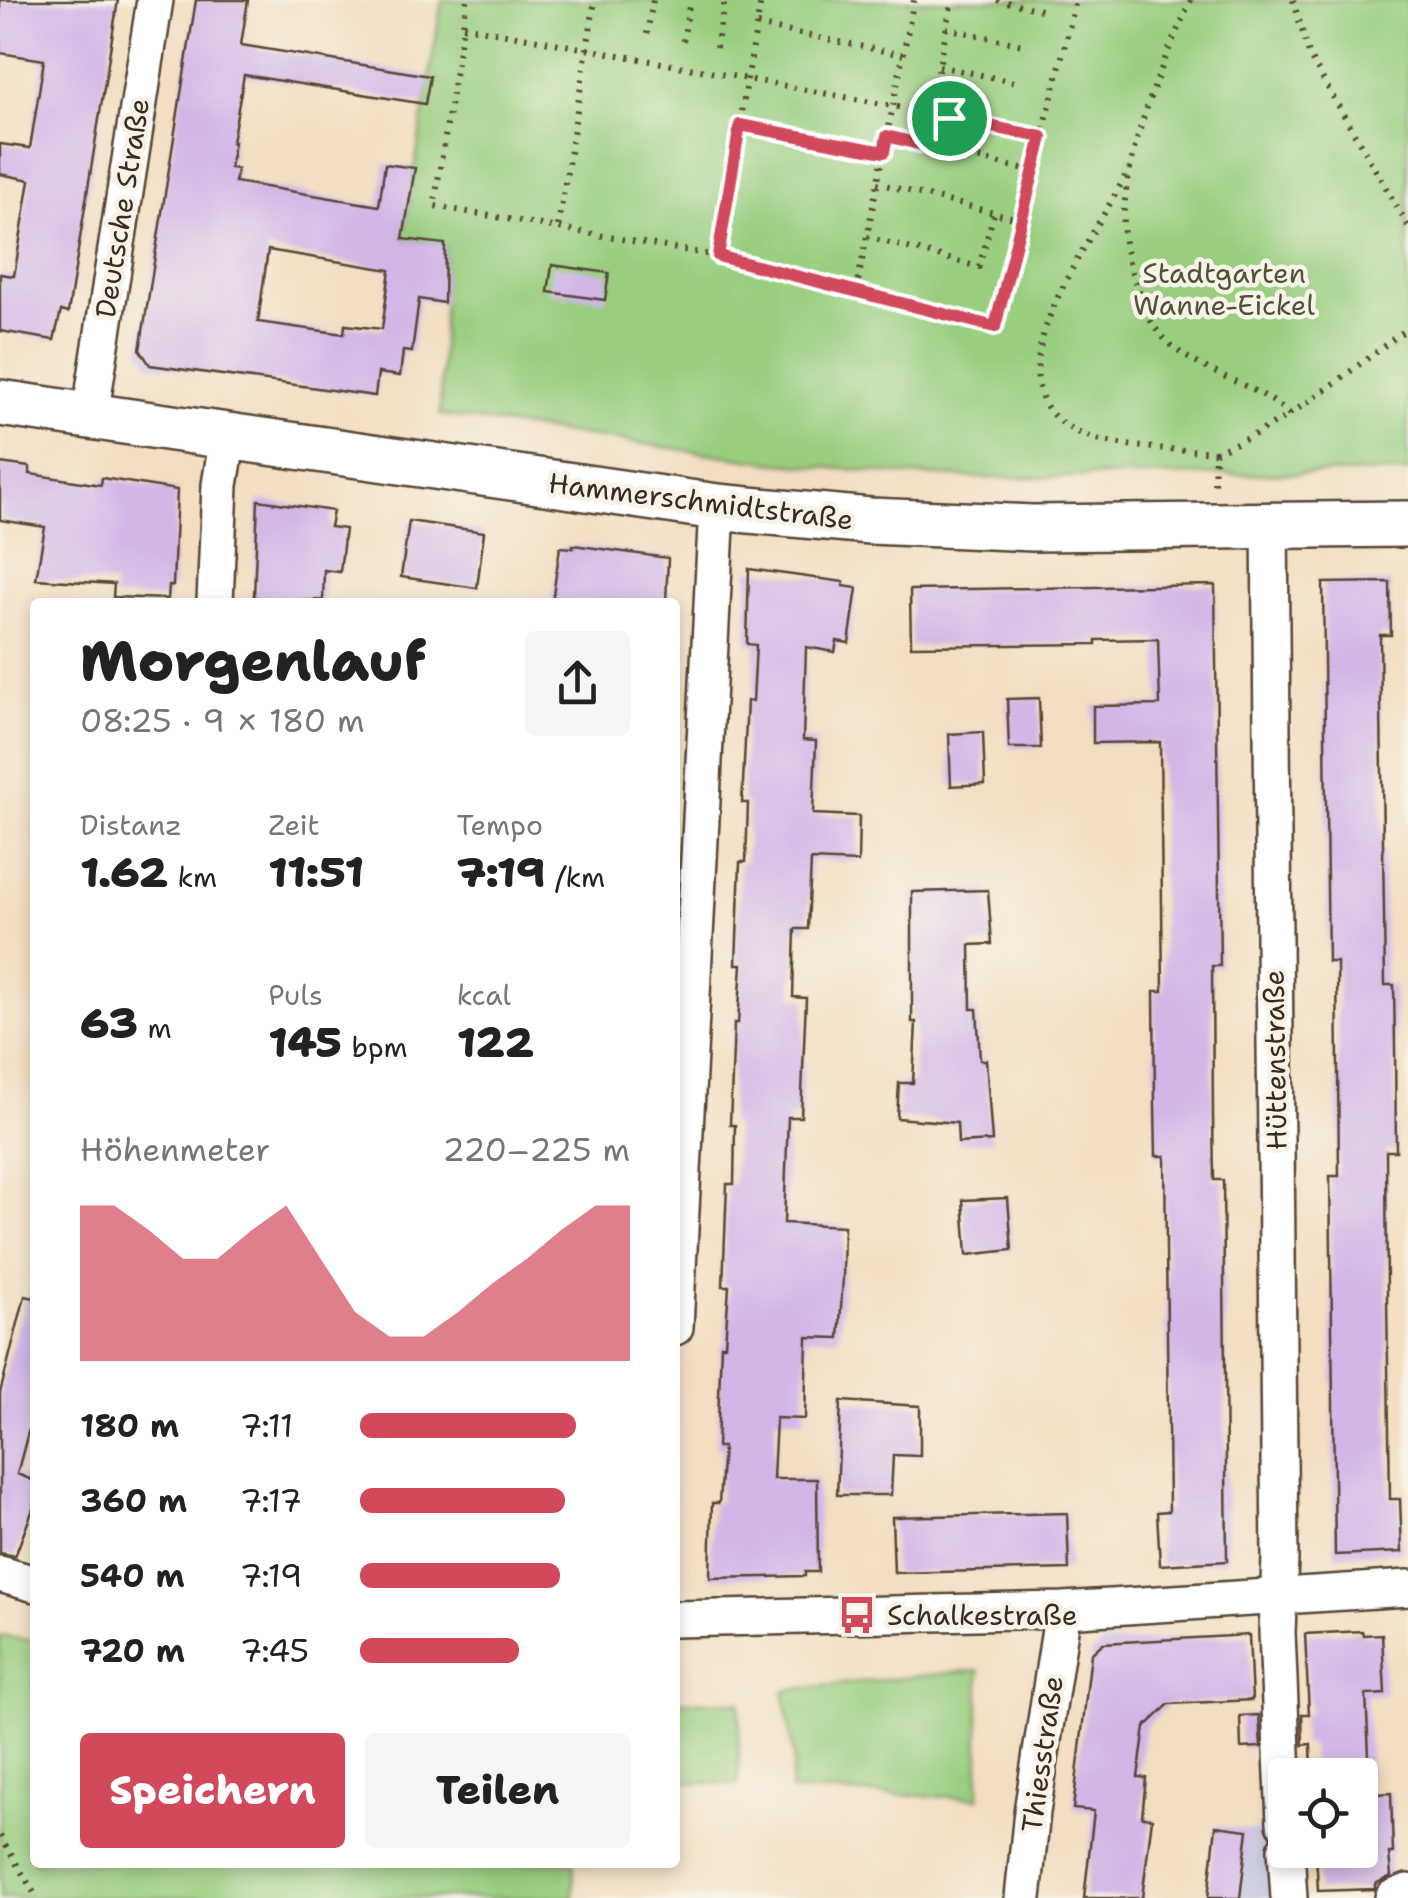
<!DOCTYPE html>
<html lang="de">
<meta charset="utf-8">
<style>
body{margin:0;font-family:"Shantell Sans",sans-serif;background:#f6f6f6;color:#222;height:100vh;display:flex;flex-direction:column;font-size:38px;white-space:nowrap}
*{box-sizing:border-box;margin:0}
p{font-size:32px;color:#767676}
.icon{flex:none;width:55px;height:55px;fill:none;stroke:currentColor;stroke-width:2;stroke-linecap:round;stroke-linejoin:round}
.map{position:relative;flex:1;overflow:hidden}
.sheet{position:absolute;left:30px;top:598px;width:650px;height:1270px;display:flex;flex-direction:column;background:#fff;border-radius:10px;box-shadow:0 5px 15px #0003}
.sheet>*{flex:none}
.fabs{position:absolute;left:1268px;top:1758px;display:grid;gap:20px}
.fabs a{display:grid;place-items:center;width:110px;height:110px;border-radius:10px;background:#fff;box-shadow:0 5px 15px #0003;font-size:50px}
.pin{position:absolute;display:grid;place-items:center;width:85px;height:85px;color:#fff;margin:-42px;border:5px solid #fff;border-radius:50%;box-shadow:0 2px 10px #0007}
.round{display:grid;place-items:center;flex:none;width:105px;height:105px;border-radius:10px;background:#f6f6f6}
.head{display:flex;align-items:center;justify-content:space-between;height:170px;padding:0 50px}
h1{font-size:55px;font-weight:800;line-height:75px}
.stats{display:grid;grid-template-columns:repeat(3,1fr);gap:15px;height:170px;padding:10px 50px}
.stats div{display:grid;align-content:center}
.stats b{font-size:42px;font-weight:800}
.stats small{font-size:28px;font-weight:400}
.stats p{font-size:28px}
.chart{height:280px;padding:20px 50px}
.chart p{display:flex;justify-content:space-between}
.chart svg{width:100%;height:180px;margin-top:10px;fill:#d1495b;opacity:.7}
.action{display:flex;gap:20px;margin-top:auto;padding:20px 50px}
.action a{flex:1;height:115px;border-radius:10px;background:#d1495b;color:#fff;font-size:40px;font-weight:800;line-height:115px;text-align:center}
.action a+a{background:#f6f6f6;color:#222}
ul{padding:0 50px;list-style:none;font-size:32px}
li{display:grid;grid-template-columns:160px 120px 1fr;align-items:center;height:75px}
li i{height:25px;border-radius:12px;background:#d1495b}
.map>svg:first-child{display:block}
</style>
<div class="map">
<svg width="1408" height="1898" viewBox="0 0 1408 1898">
<rect width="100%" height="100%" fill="#f7f3e8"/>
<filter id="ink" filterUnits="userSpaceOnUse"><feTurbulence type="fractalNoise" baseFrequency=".01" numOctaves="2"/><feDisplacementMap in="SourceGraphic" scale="20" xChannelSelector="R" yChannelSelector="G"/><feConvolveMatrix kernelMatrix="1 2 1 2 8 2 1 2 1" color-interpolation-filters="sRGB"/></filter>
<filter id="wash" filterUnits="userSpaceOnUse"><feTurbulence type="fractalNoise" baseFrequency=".0048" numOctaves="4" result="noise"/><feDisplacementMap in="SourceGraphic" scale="40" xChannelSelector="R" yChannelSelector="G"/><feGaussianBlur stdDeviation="2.25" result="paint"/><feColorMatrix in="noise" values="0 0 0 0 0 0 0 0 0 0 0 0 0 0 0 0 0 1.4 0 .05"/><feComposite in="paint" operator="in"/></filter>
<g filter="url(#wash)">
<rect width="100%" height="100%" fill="#f3dec1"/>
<path fill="#c1c2dd" d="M 1216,1826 L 1274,1832 L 1277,1898 L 1208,1898 Z"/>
<path fill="#99ce7f" stroke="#6a7c4e" stroke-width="2.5" d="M 442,0 L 1408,0 L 1408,472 L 987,478 L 908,475 L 768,462 L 440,415 L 445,245 L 403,239 Z
M 0,1636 L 35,1641 L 35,1862 L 574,1863 L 573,1898 L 0,1898 Z
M 979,1670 L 979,1798 L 790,1791 L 794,1762 L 784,1690 Z
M 675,1701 L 740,1702 L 738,1784 L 675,1782 Z"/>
<g id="blocks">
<path fill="#d2b6e7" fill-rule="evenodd" d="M 0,0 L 118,0 L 68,313 L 61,311 L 54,340 L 0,331 L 0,274 L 14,276 L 30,180 L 0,174 L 0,144 L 30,148 L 44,60 L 0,53 Z
M 196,0 L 248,0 L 241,45 L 430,76 L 425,104 L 244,75 L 232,142 L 234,142 L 230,168 L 237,169 L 235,182 L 379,206 L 385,164 L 415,168 L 403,239 L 445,244 L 444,303 L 419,299 L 412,352 L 403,351 L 400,376 L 378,373 L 375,396 L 150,365 L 140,350 ZM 268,250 L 390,270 L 382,329 L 345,325 L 344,334 L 258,322 Z
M 552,265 L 609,273 L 605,300 L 548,292 Z
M 0,463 L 30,467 L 30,474 L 101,485 L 102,478 L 177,490 L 173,586 L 169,586 L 168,599 L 113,597 L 114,584 L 36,579 L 45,527 L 0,520 Z
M 258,500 L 333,511 L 330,527 L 345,529 L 340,572 L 324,570 L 323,600 L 258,602 L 258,597 L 254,596 Z
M 409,521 L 484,532 L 477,588 L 401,577 Z
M 573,545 L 668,558 L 666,602 L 552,602 L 560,547 L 573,548 Z
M 749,569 L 844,582 L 843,586 L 857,588 L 849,643 L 837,641 L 835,652 L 806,647 L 803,740 L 816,741 L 813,814 L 859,816 L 858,862 L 811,860 L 808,929 L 795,929 L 793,997 L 806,998 L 801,1117 L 788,1117 L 784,1223 L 844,1226 L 843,1277 L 839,1338 L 807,1337 L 805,1419 L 776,1418 L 773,1479 L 817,1479 L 818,1572 L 805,1572 L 805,1576 L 710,1578 L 712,1503 L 719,1503 L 723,1447 L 717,1447 L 721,1345 L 725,1345 L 729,1286 L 723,1286 L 727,1184 L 734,1184 L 735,1125 L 730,1125 L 734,1023 L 738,1023 L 742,964 L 736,964 L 740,862 L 746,862 L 748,803 L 742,803 L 747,701 L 753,701 L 756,645 L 747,644 Z
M 1390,582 L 1391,635 L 1380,635 L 1385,985 L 1394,985 L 1395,1047 L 1396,1151 L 1386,1151 L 1387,1299 L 1390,1499 L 1400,1499 L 1402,1552 L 1335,1555 L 1330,1176 L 1339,1176 L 1337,962 L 1328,962 L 1323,583 Z
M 1215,585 L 1220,966 L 1212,966 L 1213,1117 L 1214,1180 L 1223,1180 L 1227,1561 L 1160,1565 L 1157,1512 L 1169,1511 L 1165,1156 L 1156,1156 L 1155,1106 L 1154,991 L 1163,991 L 1160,742 L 1093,743 L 1093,706 L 1160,705 L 1158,639 L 1096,640 L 1096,644 L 911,646 L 910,590 Z
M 1039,698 L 1041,748 L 1009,748 L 1007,699 Z
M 983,732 L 985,784 L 951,786 L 949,734 Z
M 988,890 L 992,944 L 970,945 L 971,1009 L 977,1009 L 980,1060 L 986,1060 L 992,1141 L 958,1143 L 957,1123 L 897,1118 L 899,1083 L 913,1083 L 916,1022 L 912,1022 L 912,892 Z
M 1008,1198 L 1012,1250 L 967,1255 L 963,1200 Z
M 25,1296 L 35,1298 L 35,1406 L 17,1474 L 35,1481 L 35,1504 L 15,1556 L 0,1553 L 0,1393 Z
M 841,1401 L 920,1406 L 920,1456 L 893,1455 L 891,1495 L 837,1495 Z
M 1067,1513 L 1069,1569 L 894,1573 L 892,1517 Z
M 1362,1631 L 1363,1635 L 1382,1634 L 1385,1694 L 1366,1695 L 1370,1775 L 1312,1775 L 1311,1744 L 1303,1745 L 1302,1714 L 1309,1714 L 1305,1634 Z
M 1249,1635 L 1252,1700 L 1169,1704 L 1145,1727 L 1138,1777 L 1146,1778 L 1142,1817 L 1152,1818 L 1142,1898 L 1084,1898 L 1094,1811 L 1073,1809 L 1091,1654 L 1103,1643 Z
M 1259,1715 L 1261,1747 L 1241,1748 L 1240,1716 Z
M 1391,1793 L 1393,1853 L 1389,1853 L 1391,1876 L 1375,1884 L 1375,1889 L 1318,1891 L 1316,1850 L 1360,1850 L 1360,1795 Z
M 1216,1826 L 1248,1830 L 1240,1898 L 1208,1898 Z"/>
</g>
</g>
<g filter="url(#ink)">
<use href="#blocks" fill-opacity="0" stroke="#574536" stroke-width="2.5"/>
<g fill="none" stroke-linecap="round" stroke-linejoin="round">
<g stroke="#574536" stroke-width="40">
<path id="minor" d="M 90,416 L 155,0
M 1270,526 L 1280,1558 L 1277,1632 L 1285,1823
M 215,602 L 220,485 L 228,436
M 675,1327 L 717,507
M 0,1574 L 35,1584
M 675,1619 L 1063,1610 L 1408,1588
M 1286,1850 L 1289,1898
M 1023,1898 L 1032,1812 L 1063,1610
M 1393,1898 L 1408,1892"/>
</g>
<g stroke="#574536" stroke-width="50">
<path id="major" d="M 0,403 L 717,507 L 870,521 L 1033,528 L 1408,524"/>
</g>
<path stroke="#574536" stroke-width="6" stroke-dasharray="2.5 8" stroke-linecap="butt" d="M 467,0 L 434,206 L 717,256 L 995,327 L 1076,0
M 997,0 L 1041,10
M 1191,0 C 1161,64 1119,165 1124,235 C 1126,258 1134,281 1143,301 C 1147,310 1150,322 1156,329 C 1191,375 1252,378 1290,415
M 1293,0 L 1310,57 L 1408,226
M 757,25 L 903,55
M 463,26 L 893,106 L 1042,137
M 946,28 L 1027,46
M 647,34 L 653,0
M 683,41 L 690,0
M 716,48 L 725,0
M 939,66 L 1019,83
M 930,113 L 952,0
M 740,125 L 884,152
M 887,136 L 1034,172
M 942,150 L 949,118
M 974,157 L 982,125
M 1125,176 C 1089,250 957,411 1109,442 C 1143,449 1180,449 1215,452 L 1214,489
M 877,183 L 1022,220
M 558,226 L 595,0
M 867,237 L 979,267 L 994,213
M 717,256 L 761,0
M 856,291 L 914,0
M 1215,452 C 1288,425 1346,373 1408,328
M 0,1836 L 37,1898"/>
<use href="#minor" stroke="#fff" stroke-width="35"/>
<use href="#major" stroke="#fff" stroke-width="45"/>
</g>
</g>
<g fill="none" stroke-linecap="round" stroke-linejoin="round" filter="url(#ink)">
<g stroke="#fff" stroke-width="20">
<path id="route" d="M 949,118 L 1042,137 L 995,327 L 718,256 L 740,125 L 884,152 L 887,136 L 942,150 Z"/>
</g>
<use href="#route" stroke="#d1495b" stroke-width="12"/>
</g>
<defs>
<g id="bus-bare" transform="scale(3)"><path d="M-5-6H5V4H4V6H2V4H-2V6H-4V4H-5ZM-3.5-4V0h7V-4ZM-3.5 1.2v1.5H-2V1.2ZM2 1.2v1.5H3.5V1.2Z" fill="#d1495b" stroke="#f7f3e8" stroke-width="2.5" paint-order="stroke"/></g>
</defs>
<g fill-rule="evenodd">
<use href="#bus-bare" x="857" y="1615"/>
</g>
<g text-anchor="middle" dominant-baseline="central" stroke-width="9" stroke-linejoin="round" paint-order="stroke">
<g font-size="28" fill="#3b2a1e" stroke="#f7f3e8">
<text transform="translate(122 208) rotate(-81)">Deutsche Straße</text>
<text transform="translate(701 501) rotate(7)">Hammerschmidtstraße</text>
<text transform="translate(1275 1060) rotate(-91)">Hüttenstraße</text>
<text transform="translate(1042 1754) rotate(-82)">Thiesstraße</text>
</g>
<g font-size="28" fill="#525336" stroke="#f7f3e8">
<text x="1224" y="273">Stadtgarten<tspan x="1224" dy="32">Wanne-Eickel</tspan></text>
</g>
<g font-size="28" fill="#3b2a1e" stroke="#f7f3e8" text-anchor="start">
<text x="887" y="1615">Schalkestraße</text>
</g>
</g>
</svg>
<div class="fabs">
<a><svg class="icon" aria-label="locate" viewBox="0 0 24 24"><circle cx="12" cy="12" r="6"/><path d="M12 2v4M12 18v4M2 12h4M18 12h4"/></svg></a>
</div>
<div class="pin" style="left:949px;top:118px;background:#1e9e55"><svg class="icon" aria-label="arrive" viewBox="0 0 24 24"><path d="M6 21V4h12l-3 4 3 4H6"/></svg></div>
<section class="sheet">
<div class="head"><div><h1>Morgenlauf</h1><p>08:25 · 9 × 180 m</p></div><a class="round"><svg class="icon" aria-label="share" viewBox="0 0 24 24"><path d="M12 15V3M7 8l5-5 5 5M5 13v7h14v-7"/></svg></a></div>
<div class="stats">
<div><p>Distanz</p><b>1.62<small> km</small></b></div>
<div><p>Zeit</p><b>11:51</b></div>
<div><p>Tempo</p><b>7:19<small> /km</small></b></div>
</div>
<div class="stats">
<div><b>63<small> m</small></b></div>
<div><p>Puls</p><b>145<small> bpm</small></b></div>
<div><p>kcal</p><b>122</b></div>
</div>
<div class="chart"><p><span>Höhenmeter</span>220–225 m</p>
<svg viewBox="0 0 160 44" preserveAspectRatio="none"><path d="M0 44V6L10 6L20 12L30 19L40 19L50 12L60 6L70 19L80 32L90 38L100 38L110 32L120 25L130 19L140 12L150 6L160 6V44z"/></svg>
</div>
<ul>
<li><b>180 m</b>7:11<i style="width:80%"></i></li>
<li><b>360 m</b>7:17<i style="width:76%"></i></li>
<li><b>540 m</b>7:19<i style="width:74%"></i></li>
<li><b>720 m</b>7:45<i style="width:59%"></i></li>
</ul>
<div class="action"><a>Speichern</a><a>Teilen</a></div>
</section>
</div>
